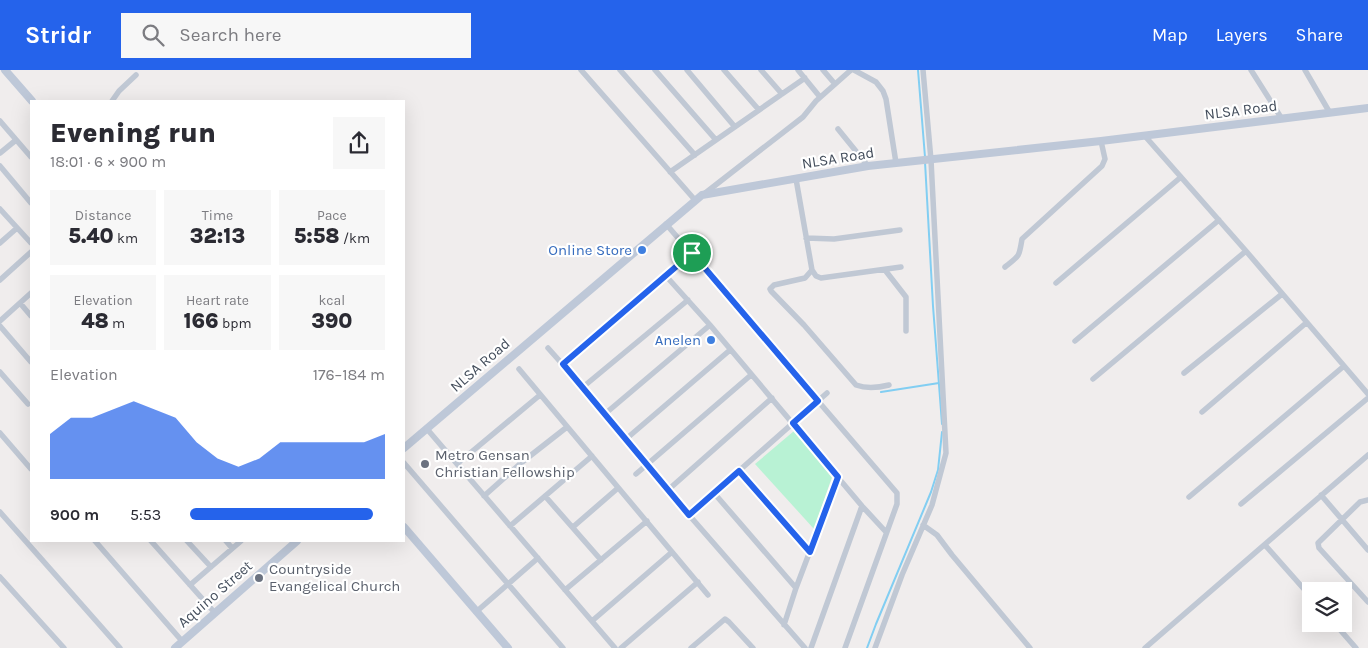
<!DOCTYPE html>
<meta charset="utf-8">
<style>
body{margin:0;font-family:Karla,sans-serif;background:#f7f7f7;color:#2b2b33;height:100vh;display:flex;flex-direction:column;font-size:19px;white-space:nowrap}
*{box-sizing:border-box;margin:0}
p{font-size:16px;color:#7c7c81}
.icon{flex:none;width:28px;height:28px;fill:none;stroke:currentColor;stroke-width:2;stroke-linecap:round;stroke-linejoin:round}
.map{position:relative;flex:1;overflow:hidden}
.panel{position:absolute;left:30px;top:30px;width:375px;height:442px;display:flex;flex-direction:column;background:#fff;border-radius:0px;box-shadow:0 5px 20px #0002}
.panel>*{flex:none}
.tools{position:absolute;left:1302px;top:512px;display:grid;gap:10px}
.tools a{display:grid;place-items:center;width:50px;height:50px;border-radius:0px;background:#fff;box-shadow:0 5px 20px #0002;font-size:25px}
.pin{position:absolute;display:grid;place-items:center;width:42px;height:42px;color:#fff;margin:-21px;border:2px solid #fff;border-radius:50%;box-shadow:0 1px 5px #0007}
.round{display:grid;place-items:center;flex:none;width:52px;height:52px;border-radius:0px;background:#f7f7f7}
.headline{display:flex;align-items:center;justify-content:space-between;height:85px;padding:0 20px}
h1{font-size:28px;font-weight:800;line-height:38px}
.stats{display:grid;grid-template-columns:repeat(3,1fr);gap:8px;height:85px;padding:5px 20px}
.stats div{display:grid;align-content:center;border-radius:0px;background:#f7f7f7;text-align:center}
.stats b{font-size:21px;font-weight:800}
.stats small{font-size:14px;font-weight:400}
.stats p{font-size:14px}
.chart{height:140px;padding:10px 20px}
.chart p{display:flex;justify-content:space-between}
.chart svg{width:100%;height:90px;margin-top:5px;fill:#2563eb;opacity:.7}
ul{padding:0 20px;list-style:none;font-size:16px}
li{display:grid;grid-template-columns:80px 60px 1fr;align-items:center;height:38px}
li i{height:12px;border-radius:6px;background:#2563eb}
header{display:flex;align-items:center;gap:30px;box-sizing:border-box;height:70px;padding:0 25px;background:#2563eb;color:#fff}
header strong{font-size:24px}
nav{display:flex;gap:28px;margin-inline-start:auto;font-size:18px}
.search{width:350px;height:45px;background:#f7f7f7;display:flex;align-items:center;gap:12px;box-sizing:border-box;padding:0 18px;border-radius:0px;color:#7c7c81;font-size:19px}
.map>svg:first-child{display:block}
</style>
<header>
<strong>Stridr</strong>
<div class="search"><svg class="icon" aria-label="search" viewBox="0 0 24 24"><circle cx="10" cy="10" r="6"/><path d="M15 15l6 6"/></svg>Search here</div>
<nav><a>Map</a><a>Layers</a><a>Share</a></nav>
</header>
<div class="map">
<svg width="1368" height="578" viewBox="0 0 1368 578">
<rect width="100%" height="100%" fill="#f0eded"/>
<path fill="#b8f2d4" d="M 794,361 L 832,407 L 814,459 L 755,394 Z"/>
<g fill="none" stroke-linecap="round" stroke-linejoin="round">
<path stroke="#82cef2" stroke-width="2" d="M 918,0 L 925,87
M 925,92 L 933,236 L 942,354
M 881,322 L 939,313
M 867,578 L 876,554 L 931,422 L 938,400 L 942,362"/>
<path stroke="#c0c8d4" stroke-width="5.5" d="M 581,0 L 695,130
M 620,0 L 695,85
M 655,0 L 716,70
M 687,0 L 735,57
M 724,0 L 759,40
M 761,0 L 782,24
M 798,0 L 820,27
M 823,0 L 835,14
M 854,0 L 876,12 L 883,21 L 886,29 L 896,93
M 1251,0 L 1282,49
M 1305,0 L 1330,43
M 112,31 L 119,21 L 136,5
M 0,51 L 31,87
M 838,59 L 868,96
M 1144,65 L 1246,181 L 1368,324
M 0,83 L 16,70
M 0,96 L 31,133
M 670,102 L 805,8
M 796,109 L 812,200 L 816,206 L 821,208 L 901,197
M 704,124 L 803,47 L 816,31 L 851,0
M 0,139 L 31,173
M 666,154 L 897,423 L 897,434 L 845,578
M 806,168 L 834,169 L 900,160
M 0,173 L 17,158
M 1005,197 C 1020,185 1019,187 1022,169 L 1102,96 L 1105,89 L 1101,71
M 812,200 L 805,208 L 774,215 L 770,219 L 771,221 L 804,255 L 856,315 C 867,319 877,318 889,315
M 885,200 L 906,227 L 906,261
M 666,206 L 710,255 L 862,436 L 886,462
M 0,210 L 31,182
M 1056,213 L 1181,107
M 20,233 L 31,246
M 0,251 L 31,223
M 0,256 L 31,292
M 1075,271 L 1219,150
M 548,278 L 606,343 L 647,395 L 689,445 L 805,578
M 563,294 L 692,183
M 519,299 L 708,525
M 0,302 L 28,334
M 1184,303 L 1282,224
M 1093,309 L 1246,181
M 583,317 L 688,230
M 1202,342 L 1306,253
M 606,343 L 710,255
M 427,359 L 615,578
M 0,363 L 31,399
M 626,369 L 730,280
M 404,393 L 563,578
M 457,394 L 540,325
M 739,401 L 810,482
M 636,404 L 751,305
M 668,420 L 772,328
M 714,423 L 796,518
M 1321,425 L 1368,480
M 484,426 L 521,393 L 567,357
M 545,426 L 601,490
M 1189,427 L 1344,296
M 1368,430 L 1360,432 L 1318,473 L 1319,478 L 1368,532
M 1241,434 L 1368,328
M 0,442 L 120,578
M 689,445 L 827,323
M 923,455 L 937,465 L 952,485 L 1030,578
M 510,456 L 592,386
M 573,457 L 618,418
M 95,471 L 182,571
M 151,471 L 215,543
M 187,471 L 211,497
M 226,471 L 232,478
M 1265,475 L 1311,527
M 0,507 L 64,578
M 190,515 L 241,471
M 565,520 L 647,451
M 476,542 L 538,488
M 592,551 L 672,482
M 1335,554 L 1356,578
M 784,555 L 796,518 L 838,407
M 621,578 L 698,512
M 691,578 L 725,549 L 729,552 L 753,578
M 811,578 L 862,436
M 875,578 L 902,505 L 932,435 L 946,383 L 931,90 L 923,0
M 1145,578 L 1368,385"/>
<path stroke="#bec8d8" stroke-width="8" d="M 5,0 L 32,31
M 404,378 L 702,125 L 868,96 L 1101,71 L 1368,38
M 404,457 L 508,578
M 175,578 L 297,471"/>
</g>
<g fill="none" stroke-linecap="round" stroke-linejoin="round">
<g stroke="#fff" stroke-width="10">
<path id="route" d="M 692,183 L 818,331 L 793,353 L 838,407 L 810,482 L 739,401 L 689,445 C 647,394 605,344 563,294 Z"/>
</g>
<use href="#route" stroke="#2563eb" stroke-width="6"/>
</g>
<g fill="#3f7fe0" stroke="#fff" stroke-width="2">
<circle cx="642" cy="180" r="5"/>
<circle cx="711" cy="270" r="5"/>
</g>
<g fill="#6b7280" stroke="#fff" stroke-width="2">
<circle cx="425" cy="394" r="5"/>
<circle cx="259" cy="508" r="5"/>
</g>
<g text-anchor="middle" dominant-baseline="central" stroke-width="4.5" stroke-linejoin="round" paint-order="stroke">
<g font-size="15" fill="#444e5c" stroke="#fff">
<text transform="translate(1241 40) rotate(-7)">NLSA Road</text>
<text transform="translate(838 88) rotate(-9)">NLSA Road</text>
<text transform="translate(480 295) rotate(-41)">NLSA Road</text>
<text transform="translate(215 524) rotate(-41)">Aquino Street</text>
</g>
<g font-size="15" fill="#366cbe" stroke="#fff" text-anchor="end">
<text x="632" y="180">Online Store</text>
<text x="701" y="270">Anelen</text>
</g>
<g font-size="15" fill="#5b616d" stroke="#fff" text-anchor="start">
<text x="435" y="385">Metro Gensan<tspan x="435" dy="17">Christian Fellowship</tspan></text>
<text x="269" y="499">Countryside<tspan x="269" dy="17">Evangelical Church</tspan></text>
</g>
</g>
</svg>
<div class="tools">
<a><svg class="icon" aria-label="layers" viewBox="0 0 24 24"><path d="M12 4l9 5-9 5-9-5zM3 14l9 5 9-5"/></svg></a>
</div>
<div class="pin" style="left:692px;top:183px;background:#1e9e55"><svg class="icon" aria-label="arrive" viewBox="0 0 24 24"><path d="M6 21V4h12l-3 4 3 4H6"/></svg></div>
<section class="panel">
<div class="headline"><div><h1>Evening run</h1><p>18:01 · 6 × 900 m</p></div><a class="round"><svg class="icon" aria-label="share" viewBox="0 0 24 24"><path d="M12 15V3M7 8l5-5 5 5M5 13v7h14v-7"/></svg></a></div>
<div class="stats">
<div><p>Distance</p><b>5.40<small> km</small></b></div>
<div><p>Time</p><b>32:13</b></div>
<div><p>Pace</p><b>5:58<small> /km</small></b></div>
</div>
<div class="stats">
<div><p>Elevation</p><b>48<small> m</small></b></div>
<div><p>Heart rate</p><b>166<small> bpm</small></b></div>
<div><p>kcal</p><b>390</b></div>
</div>
<div class="chart"><p><span>Elevation</span>176–184 m</p>
<svg viewBox="0 0 160 44" preserveAspectRatio="none"><path d="M0 44V22L10 14L20 14L30 10L40 6L50 10L60 14L70 26L80 34L90 38L100 34L110 26L120 26L130 26L140 26L150 26L160 22V44z"/></svg>
</div>
<ul>
<li><b>900 m</b>5:53<i style="width:94%"></i></li>
</ul>
</section>
</div>
